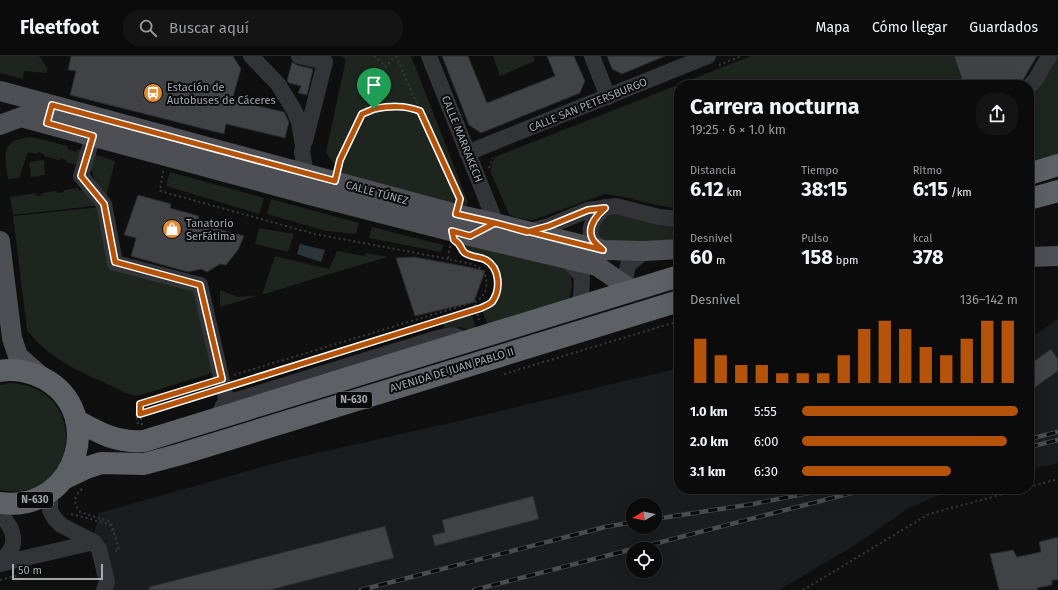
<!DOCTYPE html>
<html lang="es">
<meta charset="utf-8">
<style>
body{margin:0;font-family:"Fira Sans",sans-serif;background:#141415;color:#f1f3f6;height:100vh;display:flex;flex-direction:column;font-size:15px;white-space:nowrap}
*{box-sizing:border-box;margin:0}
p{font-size:13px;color:#9a9b9d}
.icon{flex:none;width:22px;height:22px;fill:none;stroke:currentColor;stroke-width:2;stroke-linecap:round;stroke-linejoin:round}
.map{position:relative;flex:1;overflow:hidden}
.side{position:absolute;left:674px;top:24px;width:360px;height:414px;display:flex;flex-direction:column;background:#0b0b0c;border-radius:16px;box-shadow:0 4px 16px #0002,0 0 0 1px #2b2b2d}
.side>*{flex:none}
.needle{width:26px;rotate:260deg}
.tools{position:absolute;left:626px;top:442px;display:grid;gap:8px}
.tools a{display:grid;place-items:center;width:36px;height:36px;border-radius:50%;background:#0b0b0c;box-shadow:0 4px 16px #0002,0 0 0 1px #2b2b2d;font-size:20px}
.scale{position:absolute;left:12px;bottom:10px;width:91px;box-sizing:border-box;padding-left:4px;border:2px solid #a1a8b0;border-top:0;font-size:11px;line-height:14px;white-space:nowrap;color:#a1a8b0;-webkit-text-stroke:3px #0a0a0b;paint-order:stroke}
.pin{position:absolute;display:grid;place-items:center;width:34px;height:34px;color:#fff;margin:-41px -17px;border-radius:50% 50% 50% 0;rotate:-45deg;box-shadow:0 0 4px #0007}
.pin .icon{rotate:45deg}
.round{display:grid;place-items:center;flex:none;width:42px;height:42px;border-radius:16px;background:#141415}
.summary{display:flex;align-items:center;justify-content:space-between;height:68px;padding:0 16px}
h1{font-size:22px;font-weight:700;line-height:30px}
.metrics{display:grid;grid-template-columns:repeat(3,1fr);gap:6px;height:68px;padding:4px 16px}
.metrics div{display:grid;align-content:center}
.metrics b{font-size:20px;font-weight:700}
.metrics small{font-size:11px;font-weight:400}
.metrics p{font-size:11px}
.chart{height:112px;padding:8px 16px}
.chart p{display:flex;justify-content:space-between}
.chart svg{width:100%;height:72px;margin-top:4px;stroke:#b45309;stroke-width:6}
ul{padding:0 16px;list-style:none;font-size:13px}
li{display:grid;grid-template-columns:64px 48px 1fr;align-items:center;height:30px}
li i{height:10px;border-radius:5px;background:#b45309}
header{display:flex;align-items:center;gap:24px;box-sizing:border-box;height:56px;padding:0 20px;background:#0b0b0c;border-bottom:1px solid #2b2b2d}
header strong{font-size:19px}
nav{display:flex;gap:22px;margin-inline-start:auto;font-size:14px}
.search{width:280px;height:36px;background:#141415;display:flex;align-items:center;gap:10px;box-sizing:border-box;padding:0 14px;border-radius:16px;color:#9a9b9d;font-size:15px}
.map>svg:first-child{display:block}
</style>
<header>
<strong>Fleetfoot</strong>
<div class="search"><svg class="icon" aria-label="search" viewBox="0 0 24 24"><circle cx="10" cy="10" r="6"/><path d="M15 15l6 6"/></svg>Buscar aquí</div>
<nav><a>Mapa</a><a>Cómo llegar</a><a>Guardados</a></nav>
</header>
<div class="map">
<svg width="1058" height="534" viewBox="0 0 1058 534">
<rect width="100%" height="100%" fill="#0f0f10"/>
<path fill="#1b1c1d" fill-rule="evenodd" d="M 1058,263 L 1058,407 L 1029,414 L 1029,283 Z
M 679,312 L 679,433 L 956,433 L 946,436 L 907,453 L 855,489 L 779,534 L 112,534 L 93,483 L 99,457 L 287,404 L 463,364 ZM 633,449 L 655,449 L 655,471 L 633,471 ZM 633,493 L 655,493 L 655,515 L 633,515 Z"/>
<path fill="#1e241e" d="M 0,0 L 39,0 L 48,13 L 46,17 L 24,15 L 23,23 L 0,17 Z
M 340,0 L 411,0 L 468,146 L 465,152 L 340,118 L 326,96 L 346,3 Z
M 493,0 L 533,0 L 535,5 L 500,20 Z
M 751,0 L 954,0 L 964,29 L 679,29 L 679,152 C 654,151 630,140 605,138 L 533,164 L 516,162 L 509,158 L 490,115 L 495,101 Z
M 1056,0 L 1058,0 L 1058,101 L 1029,109 L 1029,44 C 1041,31 1050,16 1056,0 Z
M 32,81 L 68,90 L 67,93 L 76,96 L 77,93 L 85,95 L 80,110 L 66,106 L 66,104 L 60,102 L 59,104 L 44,100 L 44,98 L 38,96 L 37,98 L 28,96 L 19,122 L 8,123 C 4,98 1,83 32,81 Z
M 90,97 L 115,105 L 105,145 L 94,123 L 92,115 L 87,111 Z
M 44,104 L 45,119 L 31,121 L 29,106 Z
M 170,116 L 264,142 L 259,158 L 166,130 Z
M 78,132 L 79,135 L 85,134 L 101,149 L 13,159 L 10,141 L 36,137 L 36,140 L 42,139 L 42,137 L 57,135 L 57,137 L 64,136 L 64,134 Z
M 271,143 L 359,167 L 356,178 L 326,175 L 267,158 Z
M 101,151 L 112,210 L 194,233 L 212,317 L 141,339 L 135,340 C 123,336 112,330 101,325 C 73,313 46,299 27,274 L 13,160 Z
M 614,157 L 679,170 L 679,186 L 611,190 L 599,183 L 597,169 L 603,160 Z
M 372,171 L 443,189 L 441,196 L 369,182 Z
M 259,172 L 294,178 L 288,196 L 255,188 Z
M 460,187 L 566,211 C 574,223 573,233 568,246 L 489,272 L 481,252 C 485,250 489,248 492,246 C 506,229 496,210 478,202 C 474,199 467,200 464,196 C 462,194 461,190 460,187 Z
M 337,195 L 365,200 L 366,197 L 388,201 C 331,217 276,235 220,251 L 220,234 L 238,241 L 262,239 L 275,200 L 329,213 Z
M 469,251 L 477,275 L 470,275 L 461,271 L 445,275 L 444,270 L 436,263 Z
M 11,327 C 96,333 75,451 0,434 L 0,329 Z"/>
<path fill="#2c353a" d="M 300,188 L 325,194 L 321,206 L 297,198 Z"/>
<path fill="#404246" stroke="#292a2c" d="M 71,0 L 233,0 L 241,13 L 232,44 L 284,56 L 289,66 L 285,82 L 226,68 L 224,78 L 70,39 L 76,15 L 68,14 Z
M 442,0 L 468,0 L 487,47 L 555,20 L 547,0 L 574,0 L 585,25 L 580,37 L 481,77 L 469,69 Z
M 607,0 L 665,0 L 622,18 L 612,13 Z
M 954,0 L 1037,0 L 1020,29 L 964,29 Z
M 292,6 L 297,9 L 313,13 L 307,39 L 298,37 L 301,30 L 289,27 L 287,25 Z
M 138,139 L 171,148 L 170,152 L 199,160 L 196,167 L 244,180 L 238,194 L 226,209 L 220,208 L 207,216 L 201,213 L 188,216 L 131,200 L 136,182 L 124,179 Z
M 414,201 L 469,211 L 485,215 L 474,246 L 415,260 L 396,202 Z
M 1051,293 L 1058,303 L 1058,315 L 1034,332 L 1029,323 L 1029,309 Z
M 533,440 L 539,463 L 435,490 L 432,479 L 445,476 L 442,464 Z
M 385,470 L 394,502 L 270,534 L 149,534 L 149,531 Z
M 1058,481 L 1058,524 L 1052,524 L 1052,529 L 1037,532 L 1038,534 L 999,534 L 990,498 L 1013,494 L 1017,501 L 1041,496 L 1039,486 Z"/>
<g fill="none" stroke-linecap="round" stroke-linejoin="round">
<path stroke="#37393c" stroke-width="2" stroke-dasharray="2 3" stroke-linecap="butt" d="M 374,0 L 386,10
M 396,0 L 459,142
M 719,9 L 742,0
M 364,58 C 383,50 401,47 420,55
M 339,111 L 340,104 L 386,10 L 395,0
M 489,112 L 493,102
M 163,115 L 160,135 L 315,178 L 448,203
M 450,190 L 448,203 C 467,208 490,206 486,233 C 484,239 480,244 474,246 L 479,264
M 332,299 L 481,252 C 484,250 489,249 492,246 C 502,234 500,216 488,206 C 481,200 470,201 463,195
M 504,318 L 679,265
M 234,319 L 474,246
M 138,368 L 136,358 L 211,336
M 142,369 L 139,348 L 209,327
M 1029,431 L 1058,423
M 82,433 C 74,440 73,447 80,456 L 111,466 L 119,494 L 114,495
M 71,458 L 109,468 L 114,477
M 0,524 L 27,517
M 803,534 L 929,458 L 1022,433"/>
<path stroke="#323437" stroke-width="16" d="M 251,0 L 278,28 L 294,54 L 299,66 L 303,90 L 302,96 L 308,128
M 299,0 L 325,6 L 305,85
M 429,0 L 499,175
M 592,0 L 608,41
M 1029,31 L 1036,23 L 1049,0
M 93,80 L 81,120 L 104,148 L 115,207 L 200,229 L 227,347
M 467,97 L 708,0
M 527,176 L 549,170 L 588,154 L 616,150 L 659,161 L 679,163
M 603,194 C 600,191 594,187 592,182 C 587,170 597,159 605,151
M 568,204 L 582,221 L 581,242 L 574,253
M 624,228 L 628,209 L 645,195
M 221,354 L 223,350 L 227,347 L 438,282 C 452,278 455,278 468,286
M 50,436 L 50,454 L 55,463 L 61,469 L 94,486 L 99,493 L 107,526 L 104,534
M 0,458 C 15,473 20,491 0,505
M 0,508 L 94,486"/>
<path stroke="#4d4f54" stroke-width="20" d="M 0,35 L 456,158 L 495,167 L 603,194 L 645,195 L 679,193
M 0,69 L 21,61 L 310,139 L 470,180 L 597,210 L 632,234
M 0,185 L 12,282 L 18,300 L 42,321
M 1029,201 L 1058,200"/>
<path stroke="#5d6166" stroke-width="22" d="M 1029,118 L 1058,109
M 1029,143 L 1058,135
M 0,315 C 11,313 25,315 36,319 C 109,348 80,458 0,447
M 76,364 C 99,377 117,387 144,385 L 679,220
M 63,423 L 86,412 L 101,407 L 144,408 L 181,398 L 679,245"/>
<g stroke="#4a4c50" stroke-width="4.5">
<path id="rail" d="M 1029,383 L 1058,376
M 1029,391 L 1058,384
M 655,463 L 753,448 L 829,433
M 634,493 L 867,433
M 361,534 L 605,471 L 633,466
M 474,534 L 633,493"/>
</g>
<use href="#rail" stroke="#0a0a0b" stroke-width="3" stroke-dasharray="9" stroke-linecap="butt"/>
</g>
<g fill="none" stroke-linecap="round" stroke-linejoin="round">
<g stroke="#fff" stroke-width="8">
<path id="route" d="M 374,53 L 362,58 L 340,104 L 335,125 L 52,49 L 47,67 L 93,80 L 81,120 L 104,148 L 115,206 L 200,229 L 222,323 L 140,348 L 140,358 L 481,252 C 485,250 489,249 492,246 C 501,234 500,212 486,204 C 480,201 471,201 465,197 C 460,194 463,189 454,184 L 452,175 L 470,180 L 495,167 L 603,194 C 600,191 594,187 592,182 C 587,170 597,159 605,152 L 588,154 L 549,170 L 527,176 L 495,167 L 456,158 L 460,143 L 420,55 C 404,49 390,50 374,53"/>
</g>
<use href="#route" stroke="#b45309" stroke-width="5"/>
</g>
<defs>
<g id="bus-disc" transform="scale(1)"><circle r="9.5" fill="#e38d35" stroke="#0a0a0b"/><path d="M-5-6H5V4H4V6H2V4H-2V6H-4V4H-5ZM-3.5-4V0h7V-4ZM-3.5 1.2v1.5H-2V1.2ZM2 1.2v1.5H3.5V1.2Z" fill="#fff"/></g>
<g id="shop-disc" transform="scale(1)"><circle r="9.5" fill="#e38d35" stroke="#0a0a0b"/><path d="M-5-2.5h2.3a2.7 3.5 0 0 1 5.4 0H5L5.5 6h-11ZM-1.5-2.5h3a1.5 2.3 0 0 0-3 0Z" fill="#fff"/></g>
</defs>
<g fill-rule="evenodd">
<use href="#bus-disc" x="153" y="37"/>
<use href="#shop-disc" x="172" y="173"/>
</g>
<g text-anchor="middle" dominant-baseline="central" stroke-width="4" stroke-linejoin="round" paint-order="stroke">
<g fill="#0a0a0b" stroke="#74797e" stroke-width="1">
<rect x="336" y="336" width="36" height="16" rx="3"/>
<rect x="17" y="436" width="36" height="16" rx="3"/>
</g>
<g font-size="10" font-weight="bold" fill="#a1a8b0">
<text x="354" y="344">N-630</text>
<text x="35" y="444">N-630</text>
</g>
<g font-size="11" fill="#a1a8b0" stroke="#0a0a0b" text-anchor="start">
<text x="167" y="31">Estación de<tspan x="167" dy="13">Autobuses de Cáceres</tspan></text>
<text x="186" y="167">Tanatorio<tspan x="186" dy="13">SerFátima</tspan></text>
</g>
<g font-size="11" fill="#a1a8b0" stroke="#0a0a0b">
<text transform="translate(588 49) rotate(-22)">CALLE SAN PETERSBURGO</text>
<text transform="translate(462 83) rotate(68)">CALLE MARRAKECH</text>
<text transform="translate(377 137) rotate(15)">CALLE TÚNEZ</text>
<text transform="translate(452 314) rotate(-17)">AVENIDA DE JUAN PABLO II</text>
</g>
</g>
</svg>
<div class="tools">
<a><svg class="needle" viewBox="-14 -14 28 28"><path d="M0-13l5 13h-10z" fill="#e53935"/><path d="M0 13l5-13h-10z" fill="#9a9b9d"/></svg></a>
<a><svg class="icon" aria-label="locate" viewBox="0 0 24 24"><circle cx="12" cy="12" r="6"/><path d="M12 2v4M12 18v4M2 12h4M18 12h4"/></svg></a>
</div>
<div class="scale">50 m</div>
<div class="pin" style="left:374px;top:53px;background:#1e9e55"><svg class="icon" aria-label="arrive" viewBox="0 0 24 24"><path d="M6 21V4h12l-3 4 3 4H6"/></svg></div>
<section class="side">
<div class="summary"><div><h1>Carrera nocturna</h1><p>19:25 · 6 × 1.0 km</p></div><a class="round"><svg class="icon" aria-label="share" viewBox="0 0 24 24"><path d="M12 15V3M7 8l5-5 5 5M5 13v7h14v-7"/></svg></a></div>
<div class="metrics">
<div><p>Distancia</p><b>6.12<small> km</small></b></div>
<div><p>Tiempo</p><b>38:15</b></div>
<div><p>Ritmo</p><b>6:15<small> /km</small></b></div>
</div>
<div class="metrics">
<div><p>Desnivel</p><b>60<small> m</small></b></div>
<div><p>Pulso</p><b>158<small> bpm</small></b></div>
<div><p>kcal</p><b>378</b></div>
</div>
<div class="chart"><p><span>Desnivel</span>136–142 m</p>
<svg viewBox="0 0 160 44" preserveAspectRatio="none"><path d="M5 44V17M15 44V27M25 44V33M35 44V33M45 44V38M55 44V38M65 44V38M75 44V27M85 44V11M95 44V6M105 44V11M115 44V22M125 44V27M135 44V17M145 44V6M155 44V6"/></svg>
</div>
<ul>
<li><b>1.0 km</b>5:55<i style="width:100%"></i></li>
<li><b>2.0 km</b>6:00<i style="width:95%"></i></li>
<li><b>3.1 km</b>6:30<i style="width:69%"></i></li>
</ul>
</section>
</div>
